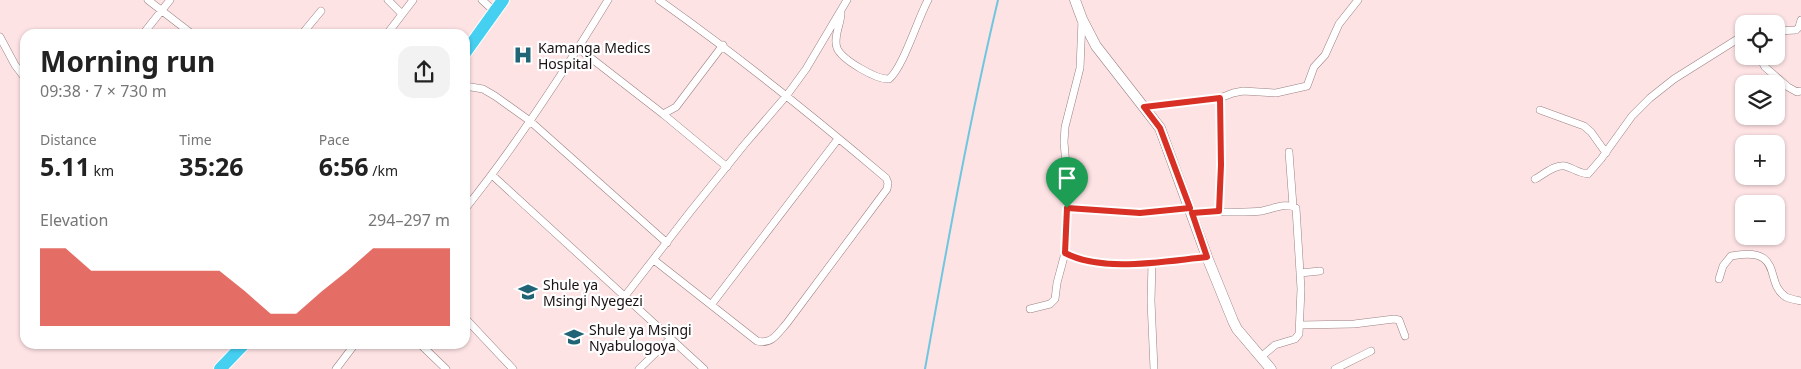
<!DOCTYPE html>
<meta charset="utf-8">
<style>
body{margin:0;font-family:"Noto Sans",sans-serif;background:#f2f2f2;color:#222;height:100vh;display:flex;flex-direction:column;font-size:19px;white-space:nowrap}
*{box-sizing:border-box;margin:0}
p{font-size:16px;color:#767676}
.icon{flex:none;width:28px;height:28px;fill:none;stroke:currentColor;stroke-width:2;stroke-linecap:round;stroke-linejoin:round}
.map{position:relative;flex:1;overflow:hidden}
.side{position:absolute;left:20px;top:29px;width:450px;height:320px;display:flex;flex-direction:column;background:#fff;border-radius:15px;box-shadow:0 1px 4px #0004}
.side>*{flex:none}
.controls{position:absolute;left:1735px;top:15px;display:grid;gap:10px}
.controls a{display:grid;place-items:center;width:50px;height:50px;border-radius:10px;background:#fff;box-shadow:0 1px 4px #0004;font-size:25px}
.pin{position:absolute;display:grid;place-items:center;width:42px;height:42px;color:#fff;margin:-51px -21px;border-radius:50% 50% 50% 0;rotate:-45deg;box-shadow:0 0 5px #0007}
.pin .icon{rotate:45deg}
.round{display:grid;place-items:center;flex:none;width:52px;height:52px;border-radius:15px;background:#f2f2f2}
.head{display:flex;align-items:center;justify-content:space-between;height:85px;padding:0 20px}
h1{font-size:28px;font-weight:700;line-height:38px}
.metrics{display:grid;grid-template-columns:repeat(3,1fr);gap:8px;height:85px;padding:5px 20px}
.metrics div{display:grid;align-content:center}
.metrics b{font-size:25px;font-weight:700}
.metrics small{font-size:14px;font-weight:400}
.metrics p{font-size:14px}
.chart{height:140px;padding:10px 20px}
.chart p{display:flex;justify-content:space-between}
.chart svg{width:100%;height:90px;margin-top:5px;fill:#d93025;opacity:.7}
.map>svg:first-child{display:block}
</style>
<div class="map">
<svg width="1801" height="369" viewBox="0 0 1801 369">
<rect width="100%" height="100%" fill="#fee3e5"/>
<g fill="none" stroke-linecap="round" stroke-linejoin="round">
<path stroke="#6fc6df" stroke-width="2" d="M 925,369 C 947,246 969,122 998,0"/>
<g stroke="#9a8183" stroke-width="8">
<path id="street" d="M 148,0 L 192,34
M 388,0 L 402,14
M 482,0 L 495,12
M 841,13 C 841,24 833,37 837,48 C 842,60 877,80 889,79 C 903,68 918,18 928,0
M 1776,31 L 1796,30 L 1799,27 L 1801,20
M 143,34 L 170,0
M 302,34 L 321,11
M 387,34 L 413,0
M 0,37 L 15,65 L 25,78
M 578,48 L 663,114 L 727,167
M 1759,56 L 1765,67 L 1788,87 L 1797,92 L 1801,91
M 465,86 L 483,89 L 495,96 L 530,121 L 667,243
M 1144,107 L 1220,98 L 1233,93 L 1243,91 L 1276,93 L 1307,86 L 1314,67 L 1325,55 L 1339,24 L 1358,0
M 1540,110 L 1584,126 L 1591,132 L 1606,153
M 663,114 L 676,107 L 723,45
M 1289,152 L 1293,206
M 492,175 L 704,369
M 1535,179 C 1543,175 1555,164 1565,166 C 1573,168 1578,173 1588,174 L 1601,159 L 1632,116 L 1650,98 L 1674,79 L 1744,35
M 1067,208 L 1140,213 L 1190,208
M 465,209 C 518,143 564,72 608,0
M 1219,211 L 1221,165 L 1220,98
M 1192,213 C 1215,210 1238,214 1262,211 C 1272,209 1287,202 1296,208 L 1301,289 L 1299,334 L 1295,339 L 1275,345 L 1261,357
M 1065,253 C 1103,273 1166,261 1207,257
M 654,260 L 757,341 C 772,345 778,333 787,323 L 887,189 L 888,183 L 886,178 C 813,116 738,56 659,0
M 1152,263 L 1151,301 L 1154,369
M 1300,273 L 1320,271
M 1719,279 L 1723,266 L 1731,256 C 1786,246 1763,283 1786,297 C 1790,299 1796,300 1801,301
M 625,296 L 690,212 L 744,145 L 787,95 L 806,69 L 847,0
M 711,305 L 838,139
M 1030,309 L 1050,304 L 1055,299 L 1057,283 L 1065,253 L 1066,239 L 1068,189 L 1064,142 L 1065,127 L 1080,68 L 1082,20
M 465,318 L 513,369
M 1300,325 L 1354,324 L 1394,319 L 1399,320 L 1405,336
M 420,344 L 446,369
M 336,369 L 355,344
M 639,369 L 670,339
M 1335,369 L 1371,351"/>
</g>
<g stroke="#9a8183" stroke-width="11">
<path id="secondary" d="M 1075,0 L 1082,19 L 1096,46 L 1160,128 L 1207,257 L 1233,321 L 1237,329 L 1271,369"/>
</g>
<g stroke="#fff" stroke-width="14">
<path id="highway" d="M 465,53 L 503,0
M 220,369 L 244,344"/>
</g>
<use href="#street" stroke="#fff" stroke-width="7"/>
<use href="#secondary" stroke="#fff" stroke-width="10"/>
<use href="#highway" stroke="#45cff1" stroke-width="12"/>
</g>
<g fill="none" stroke-linecap="round" stroke-linejoin="round">
<g stroke="#fff" stroke-width="10">
<path id="route" d="M 1220,98 L 1221,165 L 1219,211 L 1192,213 L 1207,257 C 1165,261 1103,273 1065,253 L 1067,208 L 1140,213 L 1190,208 L 1160,128 L 1144,107 Z"/>
</g>
<use href="#route" stroke="#d93025" stroke-width="6"/>
</g>
<defs>
<g id="hospital-bare" transform="scale(1.5)"><path d="M-5-5h3v3.5h4V-5h3V5h-3V1.5h-4V5h-3Z" fill="#206476" stroke="#fff" stroke-width="2.5" paint-order="stroke"/></g>
<g id="school-bare" transform="scale(1.5)"><path d="M0-5L7-2L0 1L-7-2ZM-4 1L0 2.5L4 1V4Q0 6-4 4Z" fill="#206476" stroke="#fff" stroke-width="2.5" paint-order="stroke"/></g>
</defs>
<g fill-rule="evenodd">
<use href="#hospital-bare" x="523" y="55"/>
<use href="#school-bare" x="528" y="292"/>
<use href="#school-bare" x="574" y="337"/>
</g>
<g text-anchor="middle" dominant-baseline="central" stroke-width="4.5" stroke-linejoin="round" paint-order="stroke">
<g font-size="14" fill="#1a1112" stroke="#fff" text-anchor="start">
<text x="538" y="47">Kamanga Medics<tspan x="538" dy="16">Hospital</tspan></text>
<text x="543" y="284">Shule ya<tspan x="543" dy="16">Msingi Nyegezi</tspan></text>
<text x="589" y="329">Shule ya Msingi<tspan x="589" dy="16">Nyabulogoya</tspan></text>
</g>
</g>
</svg>
<div class="controls">
<a><svg class="icon" aria-label="locate" viewBox="0 0 24 24"><circle cx="12" cy="12" r="6"/><path d="M12 2v4M12 18v4M2 12h4M18 12h4"/></svg></a>
<a><svg class="icon" aria-label="layers" viewBox="0 0 24 24"><path d="M12 4l9 5-9 5-9-5zM3 14l9 5 9-5"/></svg></a>
<a>+</a>
<a>−</a>
</div>
<div class="pin" style="left:1067px;top:208px;background:#1e9e55"><svg class="icon" aria-label="arrive" viewBox="0 0 24 24"><path d="M6 21V4h12l-3 4 3 4H6"/></svg></div>
<section class="side">
<div class="head"><div><h1>Morning run</h1><p>09:38 · 7 × 730 m</p></div><a class="round"><svg class="icon" aria-label="share" viewBox="0 0 24 24"><path d="M12 15V3M7 8l5-5 5 5M5 13v7h14v-7"/></svg></a></div>
<div class="metrics">
<div><p>Distance</p><b>5.11<small> km</small></b></div>
<div><p>Time</p><b>35:26</b></div>
<div><p>Pace</p><b>6:56<small> /km</small></b></div>
</div>
<div class="chart"><p><span>Elevation</span>294–297 m</p>
<svg viewBox="0 0 160 44" preserveAspectRatio="none"><path d="M0 44V6L10 6L20 17L30 17L40 17L50 17L60 17L70 17L80 27L90 38L100 38L110 27L120 17L130 6L140 6L150 6L160 6V44z"/></svg>
</div>
</section>
</div>
